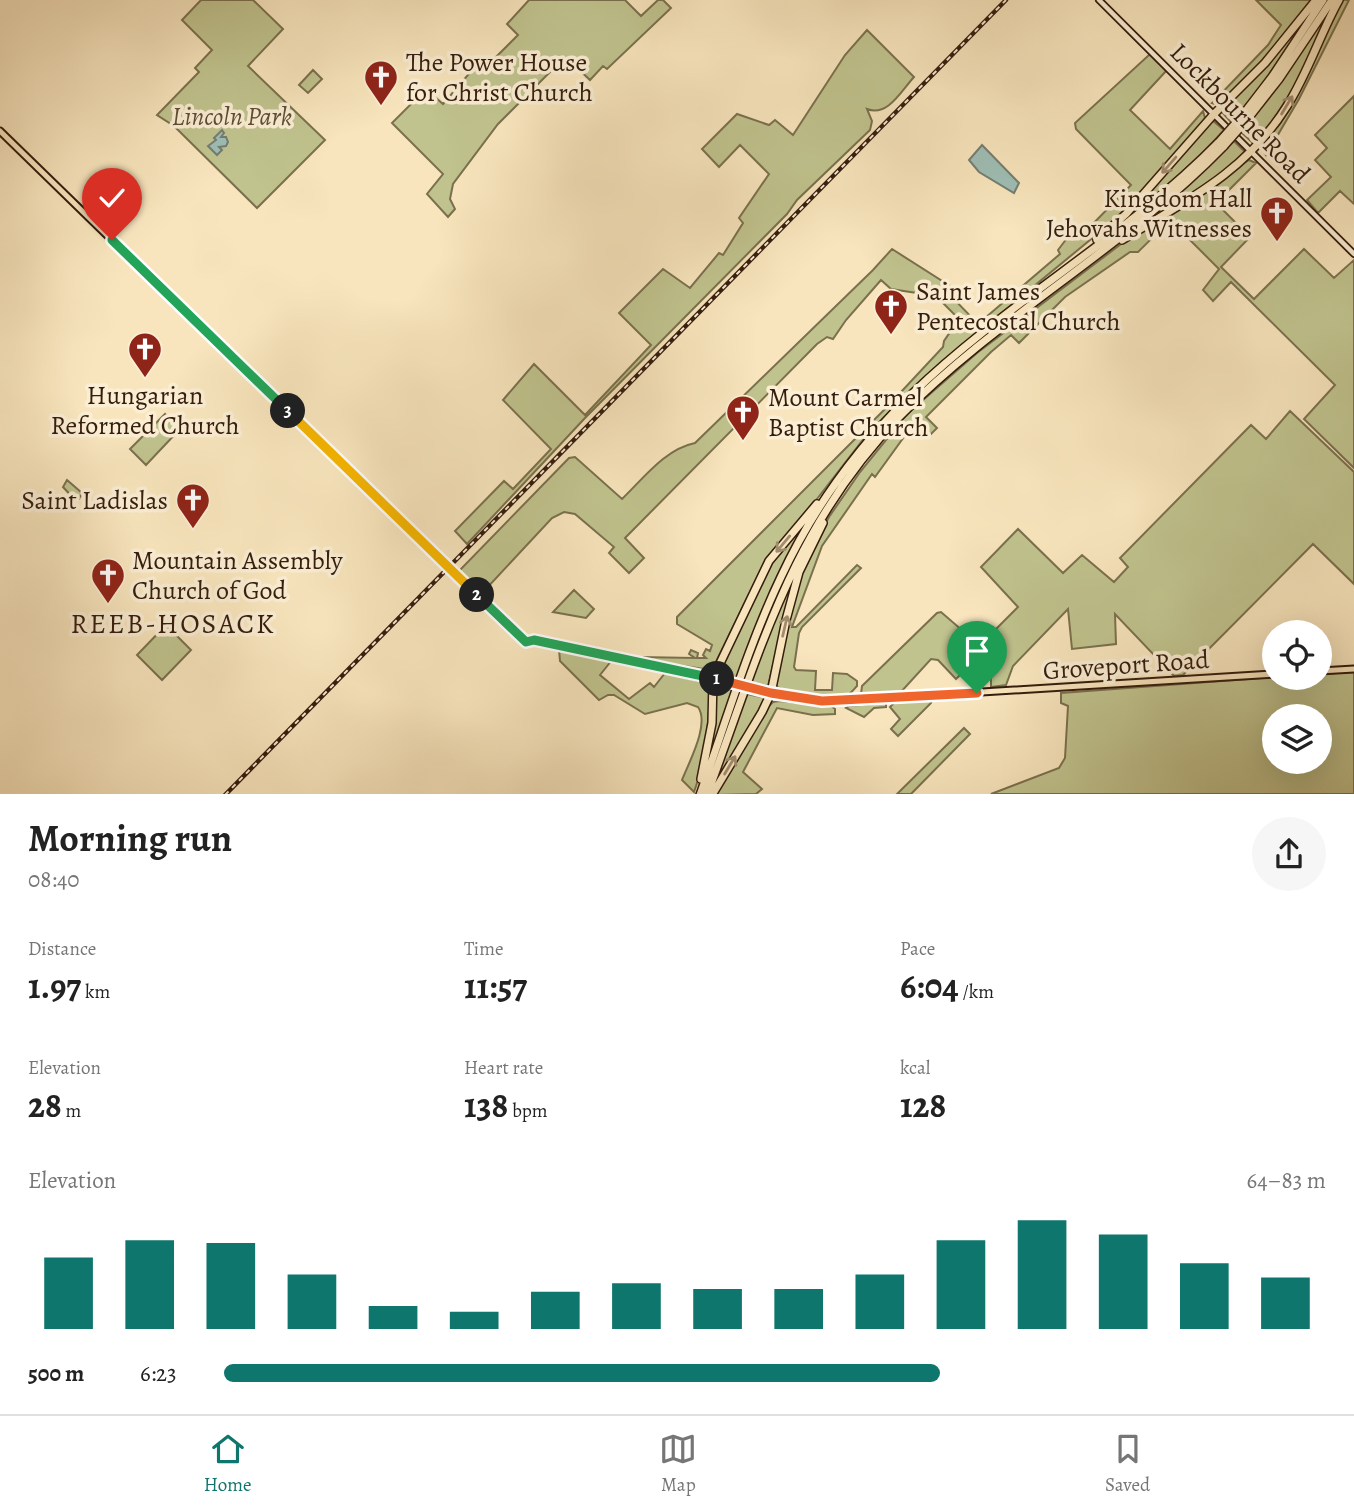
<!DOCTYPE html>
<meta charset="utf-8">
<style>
body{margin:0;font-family:Alegreya,serif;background:#f6f6f6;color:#222;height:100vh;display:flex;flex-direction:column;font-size:26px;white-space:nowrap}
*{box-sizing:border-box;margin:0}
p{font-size:23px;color:#767676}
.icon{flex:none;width:38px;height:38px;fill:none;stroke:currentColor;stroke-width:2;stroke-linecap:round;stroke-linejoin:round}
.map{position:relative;height:794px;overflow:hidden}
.drawer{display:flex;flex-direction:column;background:#fff;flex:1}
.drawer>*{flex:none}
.buttons{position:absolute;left:1262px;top:620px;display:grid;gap:14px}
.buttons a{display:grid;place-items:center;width:70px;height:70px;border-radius:50%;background:#fff;box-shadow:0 7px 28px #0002;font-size:35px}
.pin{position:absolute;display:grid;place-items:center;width:60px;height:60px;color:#fff;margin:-72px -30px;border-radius:50% 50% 50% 0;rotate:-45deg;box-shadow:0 0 7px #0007}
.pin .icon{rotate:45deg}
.km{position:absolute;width:35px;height:35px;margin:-18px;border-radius:50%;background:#222;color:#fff;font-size:19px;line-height:35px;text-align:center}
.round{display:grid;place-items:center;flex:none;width:74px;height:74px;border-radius:37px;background:#f6f6f6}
.overview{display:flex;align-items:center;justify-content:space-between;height:119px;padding:0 28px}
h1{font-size:38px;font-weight:700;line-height:52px}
.figures{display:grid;grid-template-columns:repeat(3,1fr);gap:10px;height:119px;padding:7px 28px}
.figures div{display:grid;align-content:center}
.figures b{font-size:35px;font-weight:700}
.figures small{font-size:19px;font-weight:400}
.figures p{font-size:19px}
.chart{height:196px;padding:14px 28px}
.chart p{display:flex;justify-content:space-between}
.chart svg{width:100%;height:126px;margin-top:7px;stroke:#0f766e;stroke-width:6}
ul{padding:0 28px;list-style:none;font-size:23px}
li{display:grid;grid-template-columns:112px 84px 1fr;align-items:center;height:52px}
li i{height:18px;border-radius:9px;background:#0f766e}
.menu{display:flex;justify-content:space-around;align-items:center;height:98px;border-top:2px solid #e0e0e0;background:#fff;font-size:19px;color:#767676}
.menu a{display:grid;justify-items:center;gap:4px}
.menu .active{color:#0f766e}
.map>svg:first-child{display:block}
</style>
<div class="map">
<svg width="1354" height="795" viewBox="0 0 1354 795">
<rect width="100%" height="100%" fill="#f8e5bd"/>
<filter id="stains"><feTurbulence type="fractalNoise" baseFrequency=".00286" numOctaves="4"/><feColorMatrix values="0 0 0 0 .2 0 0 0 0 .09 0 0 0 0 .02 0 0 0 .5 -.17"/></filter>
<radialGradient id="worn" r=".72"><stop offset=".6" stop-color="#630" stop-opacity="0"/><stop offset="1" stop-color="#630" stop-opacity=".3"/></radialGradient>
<path fill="#c0c38e" stroke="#7a704d" stroke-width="2" fill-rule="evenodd" d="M 201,0 L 253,0 L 283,29 L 248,66 L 325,140 L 257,208 L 174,126 L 157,115 L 199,72 L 195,68 L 212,50 L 182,20 Z
M 529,0 L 625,0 L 641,16 L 658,0 L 663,0 L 671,8 L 607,69 L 603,66 L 590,80 L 574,65 L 556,66 L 498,124 L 453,184 L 450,199 L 455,209 L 448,217 L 427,194 L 443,174 L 392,123 L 426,89 L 443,104 L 479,62 L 486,67 L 518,35 L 507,24 Z
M 1256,0 L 1312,0 C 1283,37 1254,73 1218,105 L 1212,103 L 1268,45 L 1281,25 Z
M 1341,0 L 1349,0 L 1299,99 L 1266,155 L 1262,149 C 1263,136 1279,124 1286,113 C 1307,77 1324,38 1341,0 Z
M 1333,5 C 1310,55 1291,103 1254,144 L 1241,132 L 1277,87 Z
M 1315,7 L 1257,92 L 1231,122 L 1221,111 L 1255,77 Z
M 867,30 L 914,77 C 901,91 888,117 867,109 L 872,121 L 870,130 L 797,200 L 787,214 L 585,418 L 467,544 L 455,531 L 504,481 L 513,489 L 551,449 L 503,400 L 534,364 L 585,415 L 651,345 L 619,313 L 663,269 L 690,288 L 719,253 L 723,255 L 743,223 L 739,218 L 769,174 L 740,145 L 719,167 L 702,149 L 737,114 L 769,125 L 775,120 L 793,135 L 845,55 Z
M 1150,54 L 1167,70 L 1130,110 L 1170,149 L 1203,111 L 1205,118 L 1203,123 L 1118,217 L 938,365 L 869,432 L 810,508 L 748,596 L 713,668 L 710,670 L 639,659 L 639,657 L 695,658 L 689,654 L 691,650 L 698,653 L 697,658 L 706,658 L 703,655 L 706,649 L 710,651 L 712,645 L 677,624 L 677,617 L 887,407 L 943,347 L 944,341 L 959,319 L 936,296 L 891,289 L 881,280 L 846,320 L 833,339 L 827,337 L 817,344 L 625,538 L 644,558 L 629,573 L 609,553 L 614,547 L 575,514 L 564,512 L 552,518 L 485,590 L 479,591 L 459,571 L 569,458 L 575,457 L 622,499 C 643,479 665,449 695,443 L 873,270 L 892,249 L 950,286 L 946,291 L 978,324 L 1060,254 L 1058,250 L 1071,233 L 1080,237 L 1131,185 L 1076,129 L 1075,123 Z
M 313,70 L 322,79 L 308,93 L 299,85 Z
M 1354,96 L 1354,204 L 1340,191 L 1318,213 L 1307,200 L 1331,177 L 1315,160 L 1327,148 L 1315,135 Z
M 1212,120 L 1224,130 C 1192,166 1156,196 1118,225 Z
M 1234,141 L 1245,152 L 1219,177 L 1146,222 L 1190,184 Z
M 1249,160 L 1256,163 L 1216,203 L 1250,237 L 1221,267 L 1254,299 L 1304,249 L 1334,278 L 1354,260 L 1354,468 L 1304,419 L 1335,385 L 1231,282 L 1213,301 L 1203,290 L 1219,269 L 1177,227 C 1161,225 1149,242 1138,252 L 1130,252 L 1065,297 L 1019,343 L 1011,335 L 991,352 L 926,417 L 937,428 L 928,437 L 912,426 L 875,477 L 872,474 L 822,546 L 792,627 L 796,627 L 857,565 L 861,568 L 802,627 L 799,633 L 794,667 L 796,670 L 816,671 L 815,690 L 832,690 L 833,673 L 847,674 L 857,681 L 857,686 C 854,689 852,692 849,694 C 835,700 790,694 777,687 L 774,680 L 801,573 L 814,545 L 829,517 L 860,472 L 907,414 L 977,353 L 1125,241 L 1217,185 L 1239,166 Z
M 1290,411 L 1354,472 L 1354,584 L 1313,544 L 1183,675 L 1174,676 L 1115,614 L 1116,644 L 1072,649 L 1068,609 L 1013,666 L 1006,685 L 991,687 L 991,677 L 987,673 L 974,676 L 966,669 L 956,679 L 938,660 L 931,659 L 900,693 L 861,694 L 862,686 L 937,613 L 941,612 L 971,638 L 982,643 L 1018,607 L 981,567 L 1018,529 L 1063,573 L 1082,555 L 1114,582 L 1128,567 L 1120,558 L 1251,425 L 1266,439 Z
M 165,414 L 180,429 L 146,465 L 130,449 Z
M 67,480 L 82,493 L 79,499 L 75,500 L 63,487 Z
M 806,522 C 778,572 757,624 737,678 L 718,673 L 770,564 Z
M 803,557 L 793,582 L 768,686 L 751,682 L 772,624 Z
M 574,590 L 594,609 L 586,618 L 553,612 Z
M 166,625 L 191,650 L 162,680 L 137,655 Z
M 559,649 L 612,660 L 600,675 L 629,699 L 650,683 L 654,687 L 665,673 L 703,682 L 710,688 C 709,723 706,759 694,792 L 682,780 C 689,762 710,724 698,707 L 687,703 L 645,714 L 614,695 L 608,695 L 599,700 L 560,661 Z
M 1354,672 L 1354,794 L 991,794 L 1059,768 L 1065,758 L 1068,706 L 1061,703 L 1061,693 L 1274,677 L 1320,677 L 1320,674 ZM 1274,716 L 1320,716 L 1320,761 L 1274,761 Z
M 716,686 L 733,690 L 710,755 L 709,755 Z
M 747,694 L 766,698 L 714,787 L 713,786 Z
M 932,699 L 931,703 L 898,736 L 891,729 L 900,719 L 890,707 L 896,701 Z
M 779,701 L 831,706 L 835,709 L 835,714 L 813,715 L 777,708 L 743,772 L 762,789 L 756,794 L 716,795 L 766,709 L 773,702 Z
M 886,703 L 886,707 L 874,708 L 864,717 L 846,708 L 849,706 Z
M 964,728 L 970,734 L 911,794 L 897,794 Z"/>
<path fill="#9ebeb5" stroke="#747d71" stroke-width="2" d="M 222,130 L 224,133 L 221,137 L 226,137 L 228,142 L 226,146 L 219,147 L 222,150 L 217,155 L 208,146 L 216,140 L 214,138 Z
M 982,145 L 1019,183 L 1014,193 L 979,172 L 969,160 Z"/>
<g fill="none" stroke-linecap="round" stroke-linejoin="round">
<g stroke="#351c0c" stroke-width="8">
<path id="secondary" d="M 1099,0 L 1354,254"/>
</g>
<g stroke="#351c0c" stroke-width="9">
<path id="primary" d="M 0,131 L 416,536
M 464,583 L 526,642 L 534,641 L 721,679
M 1320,671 L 1354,669
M 761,691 L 804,699 L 837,701 L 1274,674"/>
</g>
<g stroke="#351c0c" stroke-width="10">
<path id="motorway" d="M 1242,116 L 1272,77 L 1323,0
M 1246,121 L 1279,79 L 1332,0
M 1097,240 L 1126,214 L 1214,114 L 1265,63 L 1316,0
M 1122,240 C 1186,201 1246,172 1287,106 C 1308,73 1320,34 1339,0
M 701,779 L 712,723 L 713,678 L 769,561 L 817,504
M 700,795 C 726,722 748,646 781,577 C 813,508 859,446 913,393 C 1007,302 1126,237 1219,142
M 707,795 C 759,655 791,528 899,417 C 998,316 1125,248 1224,146
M 712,795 L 762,712 L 771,693 L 786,620 L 799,572 L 823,523"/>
</g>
<use href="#secondary" stroke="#faeed4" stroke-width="4.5"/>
<use href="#primary" stroke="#f8e5bd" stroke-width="5"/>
<use href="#motorway" stroke="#f8e5bd" stroke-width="7"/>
<g stroke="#351c0c" stroke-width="4.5">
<path id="rail" d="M 225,795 L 1006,0"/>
</g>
<use href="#rail" stroke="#faeed4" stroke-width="2" stroke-dasharray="5" stroke-linecap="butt"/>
<g stroke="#351c0c" stroke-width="9" stroke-linecap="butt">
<path id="primary-bridge" d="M 416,536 L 464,583
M 721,679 L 761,691"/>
</g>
<g stroke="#351c0c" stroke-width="10" stroke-linecap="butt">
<path id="motorway-bridge" d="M 1219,142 L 1242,116
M 1224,146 L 1246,121"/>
</g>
<use href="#primary-bridge" stroke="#f8e5bd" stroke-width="5"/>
<use href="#motorway-bridge" stroke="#f8e5bd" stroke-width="7"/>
</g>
<defs><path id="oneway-shaft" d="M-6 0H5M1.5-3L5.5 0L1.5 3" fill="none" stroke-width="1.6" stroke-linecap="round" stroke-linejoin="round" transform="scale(1.75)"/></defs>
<g stroke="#a08b6d">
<use href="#oneway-shaft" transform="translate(1287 105) rotate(-59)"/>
<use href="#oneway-shaft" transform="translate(1169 165) rotate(131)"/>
<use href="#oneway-shaft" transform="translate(783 544) rotate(130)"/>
<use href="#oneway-shaft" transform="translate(785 626) rotate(-77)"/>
<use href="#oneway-shaft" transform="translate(730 765) rotate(-59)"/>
</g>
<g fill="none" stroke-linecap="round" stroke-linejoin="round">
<g stroke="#fff" stroke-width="14">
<path id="split-1" d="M 717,679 L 771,693 L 822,701 L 977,693"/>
</g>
<g stroke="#fff" stroke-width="14">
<path id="split-2" d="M 477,595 L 526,642 L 534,640 L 717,679"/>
</g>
<g stroke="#fff" stroke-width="14">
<path id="split-3" d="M 288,411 L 477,595"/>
</g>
<g stroke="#fff" stroke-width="14">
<path id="split-4" d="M 112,240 L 288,411"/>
</g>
<use href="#split-1" stroke="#f0652b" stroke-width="9"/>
<use href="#split-2" stroke="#22a559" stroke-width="9"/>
<use href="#split-3" stroke="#f5b400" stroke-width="9"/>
<use href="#split-4" stroke="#22a559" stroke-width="9"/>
</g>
<defs>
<g id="church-pin" transform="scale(1.75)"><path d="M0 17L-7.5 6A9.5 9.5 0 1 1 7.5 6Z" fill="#8f2418" stroke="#faeed4"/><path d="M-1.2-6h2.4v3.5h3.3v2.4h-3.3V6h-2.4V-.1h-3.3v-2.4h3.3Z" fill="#fff"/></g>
</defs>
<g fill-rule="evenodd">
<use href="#church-pin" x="381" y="77"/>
<use href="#church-pin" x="1277" y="213"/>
<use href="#church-pin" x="891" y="306"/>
<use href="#church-pin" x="145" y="349"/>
<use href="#church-pin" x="743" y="412"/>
<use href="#church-pin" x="193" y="500"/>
<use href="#church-pin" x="108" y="575"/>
</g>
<g text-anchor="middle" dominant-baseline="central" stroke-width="7" stroke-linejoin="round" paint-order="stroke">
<g font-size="26" fill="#351c0c" stroke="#faeed4" text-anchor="start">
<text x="406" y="62">The Power House<tspan x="406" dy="30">for Christ Church</tspan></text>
<text x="1252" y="198" text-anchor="end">Kingdom Hall<tspan x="1252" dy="30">Jehovahs Witnesses</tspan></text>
<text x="916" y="291">Saint James<tspan x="916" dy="30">Pentecostal Church</tspan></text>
<text x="145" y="395" text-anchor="middle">Hungarian<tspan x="145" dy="30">Reformed Church</tspan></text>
<text x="768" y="397">Mount Carmel<tspan x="768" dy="30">Baptist Church</tspan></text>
<text x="168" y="500" text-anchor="end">Saint Ladislas</text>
<text x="132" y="560">Mountain Assembly<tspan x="132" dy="30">Church of God</tspan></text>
</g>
<g font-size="26" fill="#351c0c" stroke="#faeed4">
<text transform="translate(1240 113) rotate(45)">Lockbourne Road</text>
<text transform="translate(1126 665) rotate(-4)">Groveport Road</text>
</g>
<g font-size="26" font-style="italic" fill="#5f4e33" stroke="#faeed4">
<text x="232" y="116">Lincoln Park</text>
</g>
<g font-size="28" letter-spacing="2" fill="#351c0c" stroke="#faeed4">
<text x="173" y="624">REEB-HOSACK</text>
</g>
</g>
<rect width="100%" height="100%" filter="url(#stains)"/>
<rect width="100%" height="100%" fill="url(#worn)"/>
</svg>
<div class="buttons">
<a><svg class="icon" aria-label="locate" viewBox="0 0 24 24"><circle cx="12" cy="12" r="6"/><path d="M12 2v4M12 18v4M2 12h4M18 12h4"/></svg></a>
<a><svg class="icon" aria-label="layers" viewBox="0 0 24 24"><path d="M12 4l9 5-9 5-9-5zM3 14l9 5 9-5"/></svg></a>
</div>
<div class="pin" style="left:977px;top:693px;background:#1e9e55"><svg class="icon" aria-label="arrive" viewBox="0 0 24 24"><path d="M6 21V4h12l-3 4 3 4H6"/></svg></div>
<div class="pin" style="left:112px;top:240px;background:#d93025"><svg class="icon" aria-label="check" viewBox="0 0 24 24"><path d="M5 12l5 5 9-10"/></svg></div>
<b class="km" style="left:717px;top:679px">1</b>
<b class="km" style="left:477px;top:595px">2</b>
<b class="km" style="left:288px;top:411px">3</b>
</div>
<section class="drawer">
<div class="overview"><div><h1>Morning run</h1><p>08:40</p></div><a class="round"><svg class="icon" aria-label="share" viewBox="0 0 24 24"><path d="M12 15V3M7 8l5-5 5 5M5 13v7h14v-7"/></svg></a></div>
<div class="figures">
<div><p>Distance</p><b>1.97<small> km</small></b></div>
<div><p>Time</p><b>11:57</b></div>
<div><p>Pace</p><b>6:04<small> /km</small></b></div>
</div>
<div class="figures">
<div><p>Elevation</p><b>28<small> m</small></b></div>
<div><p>Heart rate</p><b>138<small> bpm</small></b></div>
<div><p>kcal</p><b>128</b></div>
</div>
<div class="chart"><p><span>Elevation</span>64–83 m</p>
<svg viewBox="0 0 160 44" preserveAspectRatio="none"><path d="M5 44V19M15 44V13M25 44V14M35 44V25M45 44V36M55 44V38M65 44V31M75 44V28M85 44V30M95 44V30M105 44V25M115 44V13M125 44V6M135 44V11M145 44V21M155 44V26"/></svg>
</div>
<ul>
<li><b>500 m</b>6:23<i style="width:65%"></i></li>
</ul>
</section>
<nav class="menu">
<a class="active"><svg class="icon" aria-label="home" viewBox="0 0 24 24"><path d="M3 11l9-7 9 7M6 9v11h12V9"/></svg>Home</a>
<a><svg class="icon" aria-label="map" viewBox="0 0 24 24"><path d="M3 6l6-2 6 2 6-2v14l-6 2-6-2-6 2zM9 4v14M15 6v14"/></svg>Map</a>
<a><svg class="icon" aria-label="saved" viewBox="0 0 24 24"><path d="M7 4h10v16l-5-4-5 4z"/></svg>Saved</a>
</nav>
